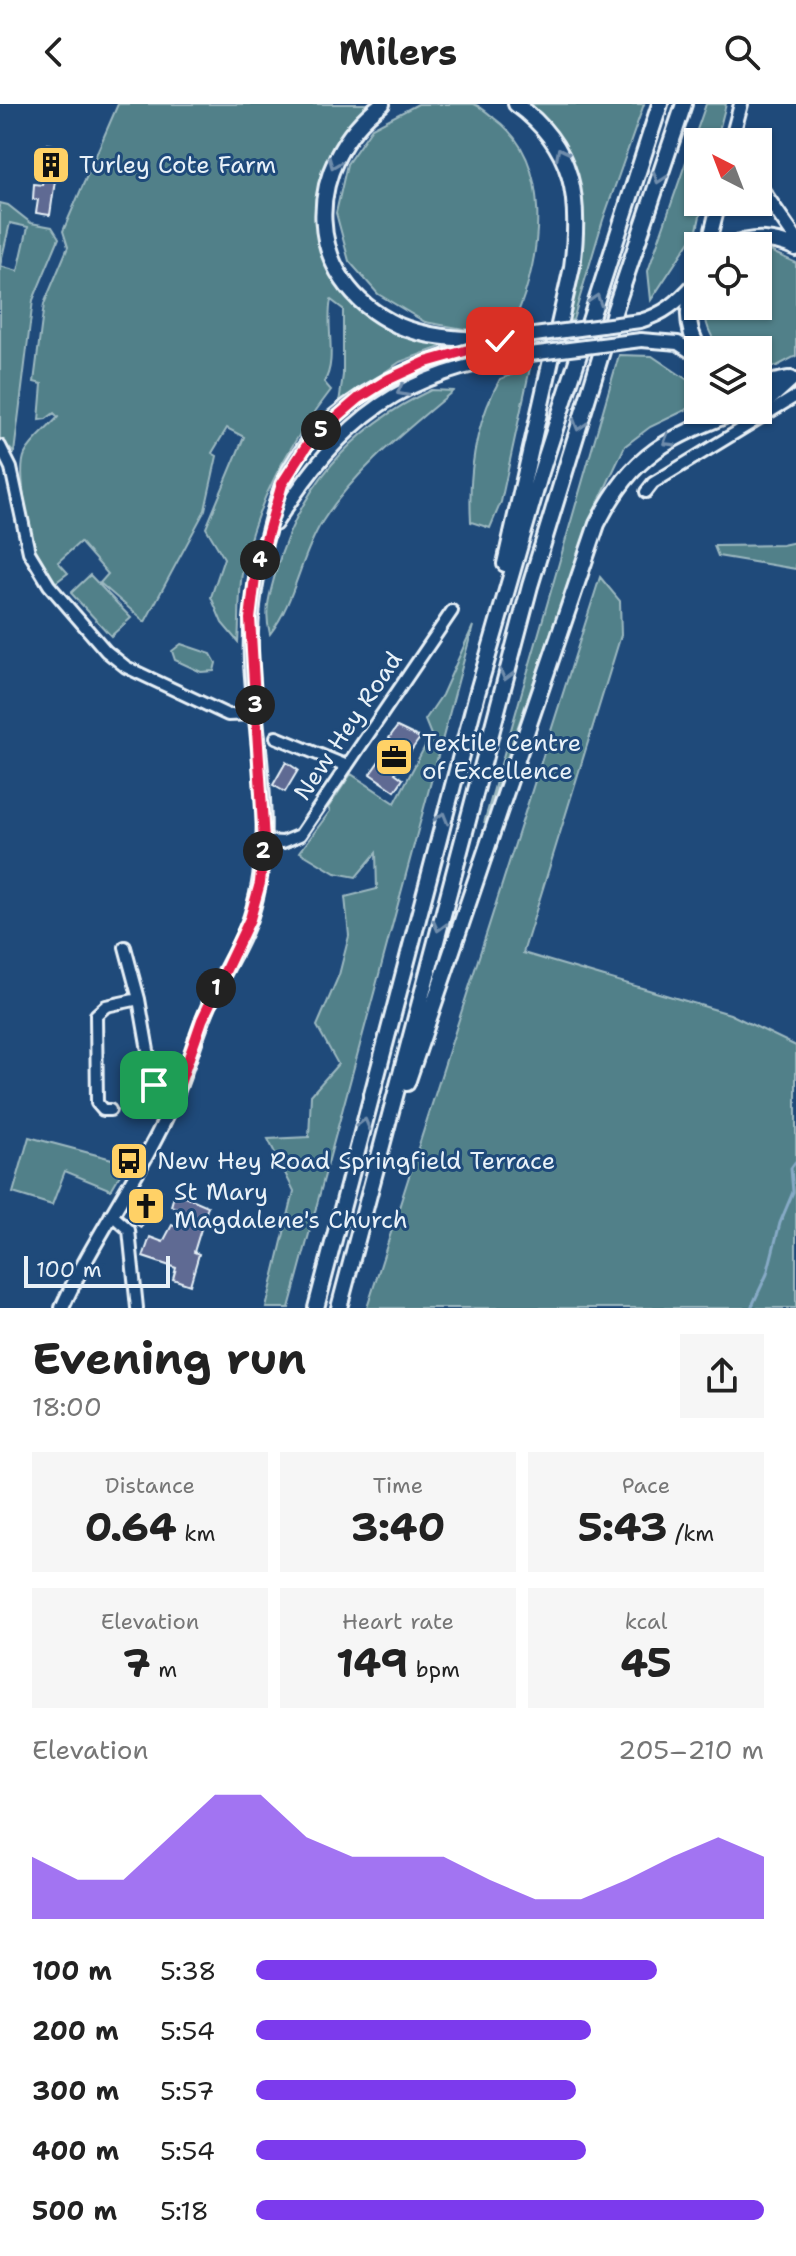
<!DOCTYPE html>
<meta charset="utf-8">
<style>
body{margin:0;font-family:"Shantell Sans",sans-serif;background:#f6f6f6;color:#222;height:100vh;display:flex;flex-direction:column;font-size:30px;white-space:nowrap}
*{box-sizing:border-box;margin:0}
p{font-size:26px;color:#767676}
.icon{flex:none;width:44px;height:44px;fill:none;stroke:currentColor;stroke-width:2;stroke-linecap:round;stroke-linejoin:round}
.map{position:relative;height:1204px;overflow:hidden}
.details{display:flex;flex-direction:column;background:#fff;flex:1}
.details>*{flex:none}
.needle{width:52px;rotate:318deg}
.buttons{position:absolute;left:684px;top:24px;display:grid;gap:16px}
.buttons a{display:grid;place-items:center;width:88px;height:88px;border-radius:0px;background:#fff;box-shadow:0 2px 6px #0004;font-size:40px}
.scale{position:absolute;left:24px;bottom:20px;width:146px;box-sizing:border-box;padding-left:8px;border:4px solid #e8f1f8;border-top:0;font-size:22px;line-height:28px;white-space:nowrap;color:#e8f1f8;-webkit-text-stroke:6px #1f4a7a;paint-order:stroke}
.pin{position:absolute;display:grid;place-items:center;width:68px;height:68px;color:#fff;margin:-34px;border-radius:16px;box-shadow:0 4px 12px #0006}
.km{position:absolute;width:40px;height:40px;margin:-20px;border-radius:50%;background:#222;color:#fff;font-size:22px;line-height:40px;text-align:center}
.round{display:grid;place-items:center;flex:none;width:84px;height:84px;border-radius:0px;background:#f6f6f6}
.overview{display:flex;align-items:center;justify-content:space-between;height:136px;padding:0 32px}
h1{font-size:44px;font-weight:700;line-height:60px}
.metrics{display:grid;grid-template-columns:repeat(3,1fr);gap:12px;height:136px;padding:8px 32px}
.metrics div{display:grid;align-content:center;border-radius:0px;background:#f6f6f6;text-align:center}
.metrics b{font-size:40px;font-weight:700}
.metrics small{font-size:22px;font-weight:400}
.metrics p{font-size:22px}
.chart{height:224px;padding:16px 32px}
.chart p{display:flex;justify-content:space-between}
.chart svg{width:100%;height:144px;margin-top:8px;fill:#7c3aed;opacity:.7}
ul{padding:0 32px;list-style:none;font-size:26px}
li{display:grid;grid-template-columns:128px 96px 1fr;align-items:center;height:60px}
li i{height:20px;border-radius:10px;background:#7c3aed}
header{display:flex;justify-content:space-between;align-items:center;height:104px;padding:0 32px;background:#fff;font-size:36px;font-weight:700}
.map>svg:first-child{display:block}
</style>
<header><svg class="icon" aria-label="back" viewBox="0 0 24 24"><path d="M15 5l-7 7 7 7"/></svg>Milers<svg class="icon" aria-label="search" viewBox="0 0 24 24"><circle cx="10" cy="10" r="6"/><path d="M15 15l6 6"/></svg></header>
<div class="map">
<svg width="796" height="1204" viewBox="0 0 796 1204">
<rect width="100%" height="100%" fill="#1f4a7a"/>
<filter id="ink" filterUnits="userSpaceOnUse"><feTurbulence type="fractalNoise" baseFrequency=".0125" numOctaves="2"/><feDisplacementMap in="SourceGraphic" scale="16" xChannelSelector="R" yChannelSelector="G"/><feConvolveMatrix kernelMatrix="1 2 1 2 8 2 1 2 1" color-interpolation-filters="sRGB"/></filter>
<g filter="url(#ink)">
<path fill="#518089" stroke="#9cb8c0" stroke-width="2" fill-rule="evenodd" d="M 118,0 L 373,0 C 301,50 297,164 371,215 C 395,231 420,234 446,241 L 400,258 L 339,299 L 343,271 L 343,205 L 331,196 C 325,222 338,256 324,278 L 331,286 C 290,340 256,396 243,464 C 238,487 240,514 238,538 L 222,519 L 211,493 L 224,454 L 206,424 L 244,333 L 227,324 L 212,349 L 217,352 L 205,406 L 145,518 L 100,479 L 108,470 L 80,438 L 58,458 L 68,469 L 55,479 C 49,473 43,467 39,460 C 31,439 16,369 25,350 C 32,336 48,325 58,313 L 54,309 L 46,315 L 39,316 L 42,280 L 34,278 L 44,200 L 68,143 L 63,127 Z
M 418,0 C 435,0 457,0 474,0 C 480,2 488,9 494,14 C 554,57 542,153 516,213 L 475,227 L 425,218 L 378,190 L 349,157 L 336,109 L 347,60 L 372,24 Z
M 524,0 L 644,0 L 603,116 L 573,216 L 564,218 L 579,95 Z
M 706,0 L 726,0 L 716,38 L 698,38 L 698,98 L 703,98 L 697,126 L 651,196 L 648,167 Z
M 0,99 L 8,101 L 31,119 L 52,123 L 59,134 L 33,196 L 14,349 L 0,334 ZM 10,119 L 28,123 L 18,167 L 0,162 Z
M 770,147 L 796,159 L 796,252 L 777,262 L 758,263 L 758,246 L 721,246 C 710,232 705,220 704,202 L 758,202 L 758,148 Z
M 619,251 L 652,252 L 698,283 L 698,300 L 650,323 L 625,342 L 592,412 L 484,719 Z
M 530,264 L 501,398 L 490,424 L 471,418 C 468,367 475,320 500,275 Z
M 431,286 L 453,287 C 407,326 355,366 322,418 C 300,453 295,498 270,530 C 264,508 269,493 275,471 C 297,386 352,323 431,286 Z
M 796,438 L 796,465 L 718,452 L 714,442 L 782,441 Z
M 90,471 L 131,514 L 111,532 L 71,489 Z
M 600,473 L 620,497 L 621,531 L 523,849 L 730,910 L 796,942 L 796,1204 L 367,1204 Z
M 473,522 L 289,1204 L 266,1204 L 294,1087 L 268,1035 L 309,1033 L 311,991 L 338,960 L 317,922 L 339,871 L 349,832 L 345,793 L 377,785 L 376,749 L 356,773 L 335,769 L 300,748 L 330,707 L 328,704 L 351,670 L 395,699 L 431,631 L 425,616 L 442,591 Z
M 181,540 L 211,550 L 216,559 L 214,567 L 201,568 L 175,556 L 172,547 Z
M 29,1033 L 127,1059 L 111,1086 L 65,1067 L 52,1101 L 13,1089 Z"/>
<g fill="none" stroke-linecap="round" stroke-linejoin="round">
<path stroke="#87aac6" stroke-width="3" d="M 751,1204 L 767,1170 L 780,1119 L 793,1088 L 791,1064 L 796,1057"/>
</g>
<path fill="#5f6a93" stroke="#e8f1f8" stroke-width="2" d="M 48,40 L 60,42 L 50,111 L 36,109 L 38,96 L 33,95 L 34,80 L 42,81 Z
M 397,623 L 420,634 L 395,669 L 403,675 L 395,687 L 370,670 L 393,637 L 389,634 Z
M 286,658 L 298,666 L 285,688 L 273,681 Z
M 151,1081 L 162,1087 L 141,1123 L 131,1117 L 132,1112 L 144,1091 L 142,1090 Z
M 175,1088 L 208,1102 L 194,1148 L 199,1150 L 190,1181 L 173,1175 L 176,1164 L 143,1153 L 150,1133 L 163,1138 L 172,1121 L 177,1123 L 182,1106 L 171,1102 Z"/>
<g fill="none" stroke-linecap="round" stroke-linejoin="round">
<g stroke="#e8f1f8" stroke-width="16">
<path id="minor" d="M 0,342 L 11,364 L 29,448 L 49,481 L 106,547 L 126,563 L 228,611 L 256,610
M 646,388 L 653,379 L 796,292
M 276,633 L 347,662
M 264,737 L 283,738 L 300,731 L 452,507
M 125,843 L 139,895 L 154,981 L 162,991 L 174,997
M 110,1006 L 103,1006 L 97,999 L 96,911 L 106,902 L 139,895
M 111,1110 L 129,1126 L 137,1204"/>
</g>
<g stroke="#e8f1f8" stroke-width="18">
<path id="major" d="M 731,38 L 741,0
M 758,80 L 796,135
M 708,142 L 719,98
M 640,217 C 664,210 678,198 695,179
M 641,236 L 678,239 L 698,252
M 275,420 C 345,311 399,269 530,250
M 62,1204 C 94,1132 143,1068 174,996 C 188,962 197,927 212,894 C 224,866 242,840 251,812 C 277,731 256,642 251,559 C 249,513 255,472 268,428 C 272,413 276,396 282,381 C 319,292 432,249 519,233"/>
</g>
<g stroke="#e8f1f8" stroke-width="20">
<path id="highway" d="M 382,0 C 302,60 301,176 397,221 C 429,235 466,235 500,237
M 733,142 C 753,132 776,135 796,144
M 698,173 C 686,196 685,225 700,246
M 758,281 L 788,275
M 758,299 L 769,295 L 791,275
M 505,460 L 572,163 C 581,95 575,43 516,0
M 407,979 L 597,420 C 634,348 668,334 740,306
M 316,1204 L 477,590 L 541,368 L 660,0
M 339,1204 L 530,482 L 615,205 L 684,0"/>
</g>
<use href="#minor" stroke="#1f4a7a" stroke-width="10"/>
<use href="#major" stroke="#1f4a7a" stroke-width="12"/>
<use href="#highway" stroke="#1f4a7a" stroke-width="14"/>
<g stroke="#e8f1f8" stroke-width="18" stroke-linecap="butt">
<path id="major-bridge" d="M 519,233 L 640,217
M 530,250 L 641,236"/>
</g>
<use href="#major-bridge" stroke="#1f4a7a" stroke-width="12"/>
</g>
<defs><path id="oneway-chevron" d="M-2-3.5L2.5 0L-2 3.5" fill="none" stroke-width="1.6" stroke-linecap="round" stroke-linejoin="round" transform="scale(2)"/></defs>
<g stroke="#6f8dac">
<use href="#oneway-chevron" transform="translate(561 49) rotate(-117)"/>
<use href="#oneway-chevron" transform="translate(334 59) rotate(112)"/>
<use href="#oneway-chevron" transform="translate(659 74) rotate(109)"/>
<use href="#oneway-chevron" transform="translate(596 196) rotate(-72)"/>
<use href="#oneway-chevron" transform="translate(402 287) rotate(152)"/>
<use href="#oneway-chevron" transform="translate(579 321) rotate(107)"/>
<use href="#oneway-chevron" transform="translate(668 337) rotate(149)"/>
<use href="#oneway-chevron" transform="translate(506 571) rotate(105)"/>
<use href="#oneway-chevron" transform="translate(442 714) rotate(-74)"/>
<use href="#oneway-chevron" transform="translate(439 822) rotate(105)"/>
<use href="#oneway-chevron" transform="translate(364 1020) rotate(-75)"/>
</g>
</g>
<g fill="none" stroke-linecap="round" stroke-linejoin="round" filter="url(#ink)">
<g stroke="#fff" stroke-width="16">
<path id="route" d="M 154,981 L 162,991 L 174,997 L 202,916 L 250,815 L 260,779 L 264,737 L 250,515 L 255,474 L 282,380 L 311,335 L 359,294 L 389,275 L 426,258 L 500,237"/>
</g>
<use href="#route" stroke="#e11d48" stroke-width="10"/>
</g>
<defs>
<g id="building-square" transform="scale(2)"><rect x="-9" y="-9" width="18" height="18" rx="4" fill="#ffd166" stroke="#1f4a7a"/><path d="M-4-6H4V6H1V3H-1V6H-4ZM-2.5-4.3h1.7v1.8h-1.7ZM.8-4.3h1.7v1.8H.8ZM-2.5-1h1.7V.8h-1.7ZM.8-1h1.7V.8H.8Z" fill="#111"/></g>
<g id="office-square" transform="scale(2)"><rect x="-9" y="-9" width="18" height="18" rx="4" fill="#ffd166" stroke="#1f4a7a"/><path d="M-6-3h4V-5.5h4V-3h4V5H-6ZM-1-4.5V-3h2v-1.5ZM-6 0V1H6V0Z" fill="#111"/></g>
<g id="bus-square" transform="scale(2)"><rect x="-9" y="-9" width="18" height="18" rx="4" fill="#ffd166" stroke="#1f4a7a"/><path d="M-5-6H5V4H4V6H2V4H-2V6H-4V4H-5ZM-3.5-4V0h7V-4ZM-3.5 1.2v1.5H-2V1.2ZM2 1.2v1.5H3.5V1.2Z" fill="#111"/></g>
<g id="church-square" transform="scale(2)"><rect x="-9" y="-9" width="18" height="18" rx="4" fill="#ffd166" stroke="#1f4a7a"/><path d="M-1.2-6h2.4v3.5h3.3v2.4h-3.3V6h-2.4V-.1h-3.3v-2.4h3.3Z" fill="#111"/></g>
</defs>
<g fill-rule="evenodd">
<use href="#building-square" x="51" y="61"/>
<use href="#office-square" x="394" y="653"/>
<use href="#bus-square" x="129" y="1057"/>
<use href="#church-square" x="146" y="1102"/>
</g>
<g text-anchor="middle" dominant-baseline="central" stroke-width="6" stroke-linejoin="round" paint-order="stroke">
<g font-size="24" fill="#e8f1f8" stroke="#1f4a7a" text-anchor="start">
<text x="79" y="61">Turley Cote Farm</text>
<text x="422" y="639">Textile Centre<tspan x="422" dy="28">of Excellence</tspan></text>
<text x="157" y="1057">New Hey Road Springfield Terrace</text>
<text x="174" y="1088">St Mary<tspan x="174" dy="28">Magdalene's Church</tspan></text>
</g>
<g font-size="24" fill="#e8f1f8" stroke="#1f4a7a">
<text transform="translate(348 622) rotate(-56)">New Hey Road</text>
</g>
</g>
</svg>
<div class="buttons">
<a><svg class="needle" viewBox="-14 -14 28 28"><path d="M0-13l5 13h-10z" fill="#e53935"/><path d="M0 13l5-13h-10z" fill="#767676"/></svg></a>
<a><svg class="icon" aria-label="locate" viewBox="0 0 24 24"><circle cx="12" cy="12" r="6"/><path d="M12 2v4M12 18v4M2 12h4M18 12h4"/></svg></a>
<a><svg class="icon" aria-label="layers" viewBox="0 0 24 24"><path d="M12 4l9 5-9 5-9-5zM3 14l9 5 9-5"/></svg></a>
</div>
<div class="scale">100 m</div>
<div class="pin" style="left:154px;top:981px;background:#1e9e55"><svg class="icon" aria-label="arrive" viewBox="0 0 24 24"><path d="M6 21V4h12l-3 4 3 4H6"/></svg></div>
<div class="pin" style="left:500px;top:237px;background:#d93025"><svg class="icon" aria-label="check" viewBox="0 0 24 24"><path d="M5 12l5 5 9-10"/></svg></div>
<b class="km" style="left:216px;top:884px">1</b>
<b class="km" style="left:263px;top:747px">2</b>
<b class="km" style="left:255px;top:601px">3</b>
<b class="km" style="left:260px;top:456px">4</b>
<b class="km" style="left:321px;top:326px">5</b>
</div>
<section class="details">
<div class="overview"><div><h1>Evening run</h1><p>18:00</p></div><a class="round"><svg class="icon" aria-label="share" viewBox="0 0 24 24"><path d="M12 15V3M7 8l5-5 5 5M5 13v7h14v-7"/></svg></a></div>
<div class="metrics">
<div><p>Distance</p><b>0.64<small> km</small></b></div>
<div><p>Time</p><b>3:40</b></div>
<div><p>Pace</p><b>5:43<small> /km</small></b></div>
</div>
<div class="metrics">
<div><p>Elevation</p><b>7<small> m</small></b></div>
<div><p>Heart rate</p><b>149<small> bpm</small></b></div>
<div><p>kcal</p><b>45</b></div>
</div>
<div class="chart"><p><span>Elevation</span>205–210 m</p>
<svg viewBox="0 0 160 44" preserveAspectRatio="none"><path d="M0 44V25L10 32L20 32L30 19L40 6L50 6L60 19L70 25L80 25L90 25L100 32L110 38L120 38L130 32L140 25L150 19L160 25V44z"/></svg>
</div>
<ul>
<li><b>100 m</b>5:38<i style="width:79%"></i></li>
<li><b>200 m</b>5:54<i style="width:66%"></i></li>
<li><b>300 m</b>5:57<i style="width:63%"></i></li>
<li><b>400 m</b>5:54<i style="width:65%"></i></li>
<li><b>500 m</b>5:18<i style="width:100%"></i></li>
</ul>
</section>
